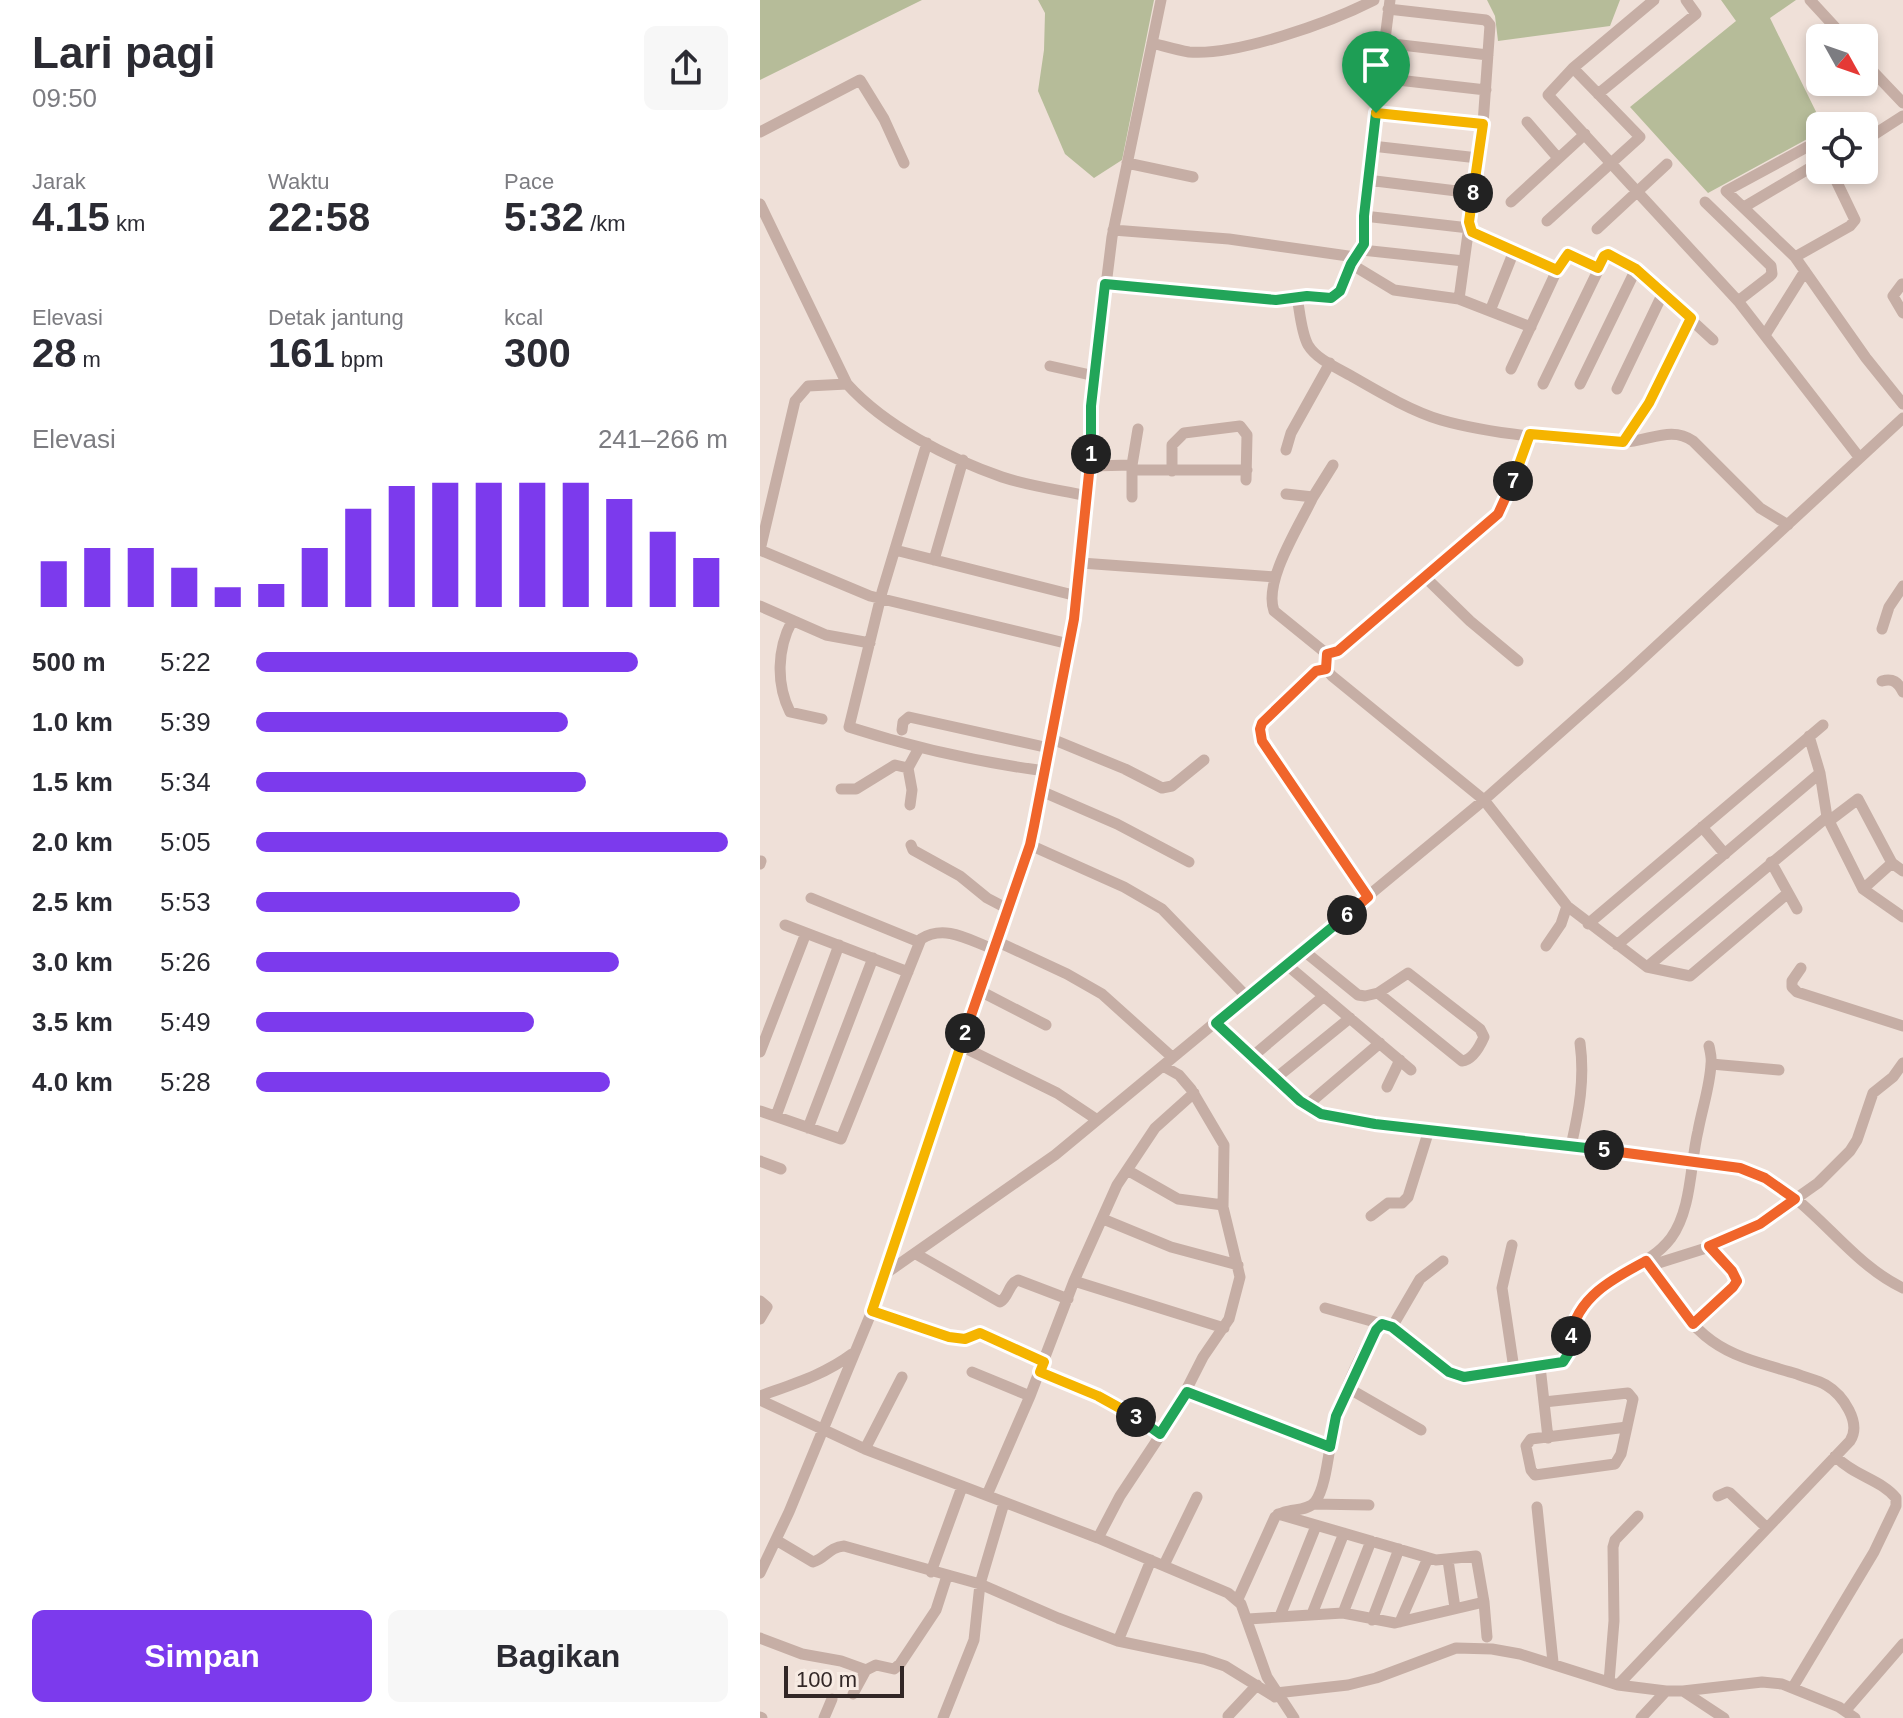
<!DOCTYPE html>
<html lang="id">
<meta charset="utf-8">
<style>
body{margin:0;font-family:Arial,sans-serif;background:#f7f7f7;color:#2b2b33;height:100vh;display:flex;flex-direction:column;font-size:30px;white-space:nowrap}
*{box-sizing:border-box;margin:0}
p{font-size:26px;color:#7c7c81}
.icon{flex:none;width:44px;height:44px;fill:none;stroke:currentColor;stroke-width:2;stroke-linecap:round;stroke-linejoin:round}
.map{position:relative;flex:1;overflow:hidden}
.drawer{display:flex;flex-direction:column;background:#fff;width:760px}
.drawer>*{flex:none}
.needle{width:52px;rotate:130deg}
.buttons{position:absolute;left:1046px;top:24px;display:grid;gap:16px}
.buttons a{display:grid;place-items:center;width:72px;height:72px;border-radius:12px;background:#fff;box-shadow:0 4px 12px #0003;font-size:40px}
.scale{position:absolute;left:24px;bottom:20px;width:120px;box-sizing:border-box;padding-left:8px;border:4px solid #322726;border-top:0;font-size:22px;line-height:28px;white-space:nowrap;color:#322726;-webkit-text-stroke:6px #f7ebe3;paint-order:stroke}
.pin{position:absolute;display:grid;place-items:center;width:68px;height:68px;color:#fff;margin:-82px -34px;border-radius:50% 50% 50% 0;rotate:-45deg;box-shadow:0 0 8px #0007}
.pin .icon{rotate:45deg}
.km{position:absolute;width:40px;height:40px;margin:-20px;border-radius:50%;background:#222;color:#fff;font-size:22px;line-height:40px;text-align:center}
.round{display:grid;place-items:center;flex:none;width:84px;height:84px;border-radius:12px;background:#f7f7f7}
.overview{display:flex;align-items:center;justify-content:space-between;height:136px;padding:0 32px}
h1{font-size:44px;font-weight:700;line-height:60px}
.figures{display:grid;grid-template-columns:repeat(3,1fr);gap:12px;height:136px;padding:8px 32px}
.figures div{display:grid;align-content:center}
.figures b{font-size:40px;font-weight:700}
.figures small{font-size:22px;font-weight:400}
.figures p{font-size:22px}
.chart{height:224px;padding:16px 32px}
.chart p{display:flex;justify-content:space-between}
.chart svg{width:100%;height:144px;margin-top:8px;stroke:#7c3aed;stroke-width:6}
.primary-button{display:flex;gap:16px;margin-top:auto;padding:16px 32px}
.primary-button a{flex:1;height:92px;border-radius:12px;background:#7c3aed;color:#fff;font-size:32px;font-weight:700;line-height:92px;text-align:center}
.primary-button a+a{background:#f7f7f7;color:#2b2b33}
ul{padding:0 32px;list-style:none;font-size:26px}
li{display:grid;grid-template-columns:128px 96px 1fr;align-items:center;height:60px}
li i{height:20px;border-radius:10px;background:#7c3aed}
main{display:flex;flex:1;min-height:0}
.map>svg:first-child{display:block}
</style>
<main>
<section class="drawer">
<div class="overview"><div><h1>Lari pagi</h1><p>09:50</p></div><a class="round"><svg class="icon" aria-label="share" viewBox="0 0 24 24"><path d="M12 15V3M7 8l5-5 5 5M5 13v7h14v-7"/></svg></a></div>
<div class="figures">
<div><p>Jarak</p><b>4.15<small> km</small></b></div>
<div><p>Waktu</p><b>22:58</b></div>
<div><p>Pace</p><b>5:32<small> /km</small></b></div>
</div>
<div class="figures">
<div><p>Elevasi</p><b>28<small> m</small></b></div>
<div><p>Detak jantung</p><b>161<small> bpm</small></b></div>
<div><p>kcal</p><b>300</b></div>
</div>
<div class="chart"><p><span>Elevasi</span>241–266 m</p>
<svg viewBox="0 0 160 44" preserveAspectRatio="none"><path d="M5 44V30M15 44V26M25 44V26M35 44V32M45 44V38M55 44V37M65 44V26M75 44V14M85 44V7M95 44V6M105 44V6M115 44V6M125 44V6M135 44V11M145 44V21M155 44V29"/></svg>
</div>
<ul>
<li><b>500 m</b>5:22<i style="width:81%"></i></li>
<li><b>1.0 km</b>5:39<i style="width:66%"></i></li>
<li><b>1.5 km</b>5:34<i style="width:70%"></i></li>
<li><b>2.0 km</b>5:05<i style="width:100%"></i></li>
<li><b>2.5 km</b>5:53<i style="width:56%"></i></li>
<li><b>3.0 km</b>5:26<i style="width:77%"></i></li>
<li><b>3.5 km</b>5:49<i style="width:59%"></i></li>
<li><b>4.0 km</b>5:28<i style="width:75%"></i></li>
</ul>
<div class="primary-button"><a>Simpan</a><a>Bagikan</a></div>
</section>
<div class="map">
<svg width="1143" height="1718" viewBox="0 0 1143 1718">
<rect width="100%" height="100%" fill="#efe0d8"/>
<path fill="#b6bc99" d="M 0,0 L 162,0 L 0,80 Z
M 278,0 L 394,0 L 362,160 L 334,178 L 305,154 L 278,91 L 284,50 L 285,13 Z
M 727,0 L 860,0 L 850,26 L 738,41 L 735,16 Z
M 961,0 L 1036,0 L 1010,18 L 1063,126 L 1060,126 L 1060,132 L 948,193 L 870,107 L 976,21 Z"/>
<g fill="none" stroke-linecap="round" stroke-linejoin="round">
<path stroke="#c6aea5" stroke-width="11" d="M 1050,0 L 1085,38
M 628,9 L 726,20 L 730,25 L 723,124 L 699,299
M 392,43 C 404,46 417,50 429,52 C 477,56 571,22 614,0
M 624,43 L 728,55
M 1104,62 L 1143,103
M 813,68 L 788,95 L 978,301 L 1099,457
M 620,78 L 726,90
M 838,94 L 936,14 L 926,0
M 616,113 L 723,124
M 767,122 L 798,158
M 0,132 L 100,80 L 124,119 L 144,163
M 1104,141 L 1143,116
M 612,146 L 718,158
M 367,163 L 433,177
M 1071,170 L 1095,220 L 1090,226 L 1035,257 L 1106,358 L 1143,404
M 607,180 L 713,193
M 751,202 L 825,134
M 945,202 L 1011,266 L 1012,274 L 1009,277 L 978,301
M 0,204 L 87,384 C 126,427 188,458 242,477 C 269,486 300,490 328,496
M 984,207 L 1060,162
M 604,216 L 709,228 L 715,233 L 797,270 L 808,254 L 838,268
M 787,221 L 880,137 L 813,68 L 894,0
M 837,229 L 907,164
M 353,230 L 469,239 L 595,257
M 602,250 L 704,261
M 1035,257 L 966,191 L 1047,147 L 1055,147 L 1060,150
M 591,264 L 634,290 L 699,299 L 771,327
M 345,284 L 516,300 L 547,296 L 571,298 L 580,291 L 591,264 L 604,244 L 607,180 L 630,0
M 1142,284 L 1133,296 L 1143,313
M 537,297 C 540,312 541,332 548,345 C 557,360 578,368 593,377 C 619,392 651,411 681,420 C 730,434 811,442 863,442 C 888,442 911,425 933,441 L 1000,508 L 1028,525
M 730,311 L 754,251
M 1005,335 L 1045,271
M 290,366 L 335,376
M 751,369 L 797,270
M 783,384 L 846,254 L 876,269 L 953,340
M 820,384 L 876,269
M 857,389 L 903,293
M 863,442 L 889,403 L 931,318
M 167,443 L 122,592 L 89,727 C 154,748 218,762 285,771
M 526,450 L 531,433 L 570,363
M 330,466 L 372,465
M 373,470 L 487,470
M 412,471 L 412,445 L 424,433 L 480,426 L 487,435 L 486,480
M 526,494 L 553,497 C 540,525 503,581 514,611 L 567,654
M 372,497 L 372,465 L 378,429
M 553,497 L 573,465
M 0,550 L 110,596 L 309,644
M 0,550 L 35,401 L 48,386 L 87,384
M 135,550 L 317,596
M 174,560 L 203,460
M 321,563 L 515,577
M 664,576 L 710,621 L 758,661
M 0,606 L 66,635 L 110,643
M 32,621 C 17,649 16,684 30,712 L 62,719
M 1122,629 L 1129,607 L 1143,586
M 567,654 L 566,669 L 572,676 L 724,800 L 807,906 L 887,967 L 930,976 L 1028,893
M 567,654 L 578,651 L 738,514 L 745,504 L 770,434
M 566,669 L 556,671 C 541,685 499,715 500,736 L 560,830 L 608,897
M 1122,681 C 1133,678 1138,682 1143,692
M 142,730 L 143,722 L 149,717 L 289,748
M 1049,736 L 1060,773 L 1067,817 L 1103,889 L 1143,917
M 292,739 L 365,769 L 402,788 L 412,786 L 444,760
M 148,768 L 152,790 L 150,805
M 81,789 L 96,789 L 135,765 L 148,768 L 159,748
M 281,791 L 357,824 L 429,862
M 1069,821 L 1098,799 L 1132,863 L 1143,871
M 942,827 L 965,854
M 151,845 L 153,850 L 200,876 L 227,898 L 248,909
M 270,845 L 364,887 L 402,909 L 487,997
M 1011,862 L 1037,909
M 0,864 L 1,861
M 1103,889 L 1132,863
M 51,898 L 159,942
M 828,924 L 1063,725
M 25,925 L 148,972
M 236,941 L 307,974 L 342,994 L 412,1057
M 857,945 L 1060,773
M 786,946 L 801,924 L 807,906
M 544,951 L 598,995 L 605,996 L 618,993 L 702,1061 C 713,1060 720,1046 724,1037 L 720,1029 L 648,973 L 618,993
M 527,965 L 651,1070
M 887,967 L 1067,817
M 1041,968 L 1032,981 L 1032,987 L 1037,992 L 1143,1026
M 220,991 L 286,1025
M 456,1023 L 546,1106 L 561,1114 L 615,1124 L 953,1163 C 970,1166 986,1169 1001,1176 C 1056,1203 1088,1262 1143,1288
M 201,1046 L 297,1093 L 336,1119
M 0,1052 L 46,933
M 493,1056 L 564,996
M 951,1064 L 1019,1070
M 516,1078 L 590,1018
M 627,1087 L 640,1060
M 546,1106 L 620,1043
M 0,1111 L 81,1139 L 161,939 C 185,924 209,940 233,949
M 16,1116 L 79,945
M 48,1128 L 113,958
M 811,1146 C 819,1111 825,1079 820,1043
M 0,1161 L 21,1169
M 367,1170 L 418,1199 L 463,1205
M 611,1216 L 628,1203 L 642,1203 L 648,1197 L 669,1130
M 343,1219 L 411,1247 L 478,1265
M 752,1245 L 742,1288 L 754,1369
M 156,1254 L 240,1302 C 249,1297 248,1284 258,1280 L 308,1299
M 889,1266 L 959,1244 L 1000,1224 L 1058,1183 L 1090,1151 L 1097,1140 L 1113,1093 L 1133,1077 L 1143,1063
M 125,1274 L 295,1155 L 724,800 L 865,675 L 1143,418
M 314,1281 L 464,1328
M 0,1301 L 7,1307 L 0,1319
M 565,1308 L 622,1324
M 112,1311 L 189,1337 L 205,1339 L 220,1333 L 284,1362
M 933,1324 L 973,1287 L 977,1281 L 972,1271 L 949,1246
M 632,1327 L 660,1279 L 683,1261
M 780,1366 L 788,1438
M 212,1372 L 270,1396
M 280,1372 L 355,1404 L 400,1434
M 588,1388 L 661,1430
M 427,1392 L 570,1447
M 0,1396 C 33,1384 64,1375 92,1354
M 0,1400 L 105,1449 L 338,1538 L 468,1593 L 481,1604 L 507,1677 L 534,1718
M 784,1402 L 868,1393 L 873,1399 L 861,1454 L 855,1464 L 775,1475 L 771,1470 L 766,1446 L 771,1439 L 867,1427
M 105,1449 L 142,1377
M 227,1495 L 270,1396 L 314,1281 L 357,1185 L 395,1128 L 434,1093
M 958,1496 L 967,1492 L 970,1493 L 1007,1528
M 553,1504 L 609,1505
M 777,1507 L 793,1662
M 518,1514 L 676,1560 L 716,1556 L 724,1602 L 727,1637
M 338,1538 L 360,1496 L 413,1416 L 443,1357 L 469,1319 L 480,1277 L 463,1207 L 464,1145 L 431,1089 L 419,1075 L 403,1066
M 16,1540 L 53,1562 C 65,1559 69,1547 84,1546 L 220,1584 L 298,1618 L 358,1641 L 444,1659 L 465,1666 L 515,1697
M 688,1560 L 695,1608
M 404,1565 L 437,1497
M 171,1572 L 202,1487
M 0,1573 L 29,1512 L 112,1311 L 270,845 L 299,699 L 321,570 L 329,478 L 331,406 L 352,237 L 401,0
M 478,1599 L 515,1517 C 526,1507 546,1513 555,1502 C 568,1485 569,1439 576,1417 C 583,1394 604,1344 619,1326 L 624,1324 L 632,1327 L 689,1372 L 711,1376 L 798,1363 L 807,1357 C 812,1344 810,1329 817,1315 C 837,1277 886,1271 911,1238 C 932,1209 930,1164 938,1131 C 942,1109 950,1086 951,1064 C 952,1058 950,1051 949,1046
M 583,1613 L 611,1541
M 552,1614 L 584,1533
M 520,1616 L 556,1526
M 488,1619 L 583,1613 L 635,1623 L 724,1602
M 612,1620 L 639,1549
M 640,1622 L 668,1558
M 0,1638 L 42,1654 L 81,1661 L 106,1670 L 116,1665 L 134,1669 L 140,1664 L 176,1610 L 187,1576
M 358,1641 L 391,1560
M 849,1682 L 854,1621 L 853,1547 L 855,1540 L 878,1516
M 858,1685 L 1090,1441 C 1102,1423 1083,1395 1066,1385 C 1058,1380 1046,1378 1037,1374 C 1008,1365 977,1359 952,1341 C 925,1322 905,1288 886,1261
M 1033,1687 L 1114,1552 L 1136,1506 L 1136,1498 C 1122,1480 1094,1476 1075,1456
M 923,1691 L 964,1718
M 516,1693 L 588,1685 L 616,1678 L 696,1648 L 732,1649 L 760,1654 L 858,1685 L 906,1691
M 93,1694 L 106,1670
M 1086,1710 L 1143,1644
M 468,1716 L 497,1685
M 0,1717 L 2,1718
M 64,1718 L 72,1699
M 183,1718 L 214,1640 L 220,1584 L 244,1503
M 881,1718 L 906,1691 L 923,1691 L 1002,1682 L 1022,1684 L 1079,1707 L 1095,1718"/>
</g>
<g fill="none" stroke-linecap="round" stroke-linejoin="round">
<g stroke="#fff" stroke-width="16">
<path id="split-1" d="M 331,454 L 331,406 L 345,284 L 516,300 L 547,296 L 571,298 L 580,291 L 591,264 L 604,244 L 604,216 L 616,113"/>
</g>
<g stroke="#fff" stroke-width="16">
<path id="split-2" d="M 205,1033 L 270,845 L 274,826 L 314,619 L 331,454"/>
</g>
<g stroke="#fff" stroke-width="16">
<path id="split-3" d="M 205,1033 L 112,1311 L 189,1337 L 205,1339 L 220,1333 L 284,1362 L 280,1372 L 338,1396 L 376,1417"/>
</g>
<g stroke="#fff" stroke-width="16">
<path id="split-4" d="M 376,1417 L 400,1434 L 427,1392 L 570,1447 L 576,1416 L 616,1330 L 622,1324 L 632,1327 L 689,1372 L 704,1377 L 803,1362 L 810,1351 L 811,1336"/>
</g>
<g stroke="#fff" stroke-width="16">
<path id="split-5" d="M 811,1336 C 817,1297 854,1278 886,1261 L 933,1324 L 973,1287 L 977,1281 L 972,1271 L 949,1246 L 1000,1224 L 1035,1199 L 1005,1178 L 980,1168 L 844,1150"/>
</g>
<g stroke="#fff" stroke-width="16">
<path id="split-6" d="M 587,915 L 456,1023 L 540,1101 L 561,1114 L 615,1124 L 844,1150"/>
</g>
<g stroke="#fff" stroke-width="16">
<path id="split-7" d="M 587,915 L 608,897 L 502,741 L 500,729 L 502,723 L 556,671 L 566,669 L 567,654 L 578,651 L 738,514 L 753,481"/>
</g>
<g stroke="#fff" stroke-width="16">
<path id="split-8" d="M 713,193 L 709,222 L 712,232 L 797,270 L 808,254 L 838,268 L 844,256 L 848,254 L 876,269 L 931,318 L 889,403 L 863,442 L 770,434 L 753,481"/>
</g>
<g stroke="#fff" stroke-width="16">
<path id="split-9" d="M 616,113 L 723,124 L 713,193"/>
</g>
<use href="#split-1" stroke="#22a559" stroke-width="10"/>
<use href="#split-2" stroke="#f0652b" stroke-width="10"/>
<use href="#split-3" stroke="#f5b400" stroke-width="10"/>
<use href="#split-4" stroke="#22a559" stroke-width="10"/>
<use href="#split-5" stroke="#f0652b" stroke-width="10"/>
<use href="#split-6" stroke="#22a559" stroke-width="10"/>
<use href="#split-7" stroke="#f0652b" stroke-width="10"/>
<use href="#split-8" stroke="#f5b400" stroke-width="10"/>
<use href="#split-9" stroke="#f5b400" stroke-width="10"/>
</g>
</svg>
<div class="buttons">
<a><svg class="needle" viewBox="-14 -14 28 28"><path d="M0-13l5 13h-10z" fill="#e53935"/><path d="M0 13l5-13h-10z" fill="#7c7c81"/></svg></a>
<a><svg class="icon" aria-label="locate" viewBox="0 0 24 24"><circle cx="12" cy="12" r="6"/><path d="M12 2v4M12 18v4M2 12h4M18 12h4"/></svg></a>
</div>
<div class="scale">100 m</div>
<div class="pin" style="left:616px;top:113px;background:#1e9e55"><svg class="icon" aria-label="arrive" viewBox="0 0 24 24"><path d="M6 21V4h12l-3 4 3 4H6"/></svg></div>
<b class="km" style="left:331px;top:454px">1</b>
<b class="km" style="left:205px;top:1033px">2</b>
<b class="km" style="left:376px;top:1417px">3</b>
<b class="km" style="left:811px;top:1336px">4</b>
<b class="km" style="left:844px;top:1150px">5</b>
<b class="km" style="left:587px;top:915px">6</b>
<b class="km" style="left:753px;top:481px">7</b>
<b class="km" style="left:713px;top:193px">8</b>
</div>
</main>
